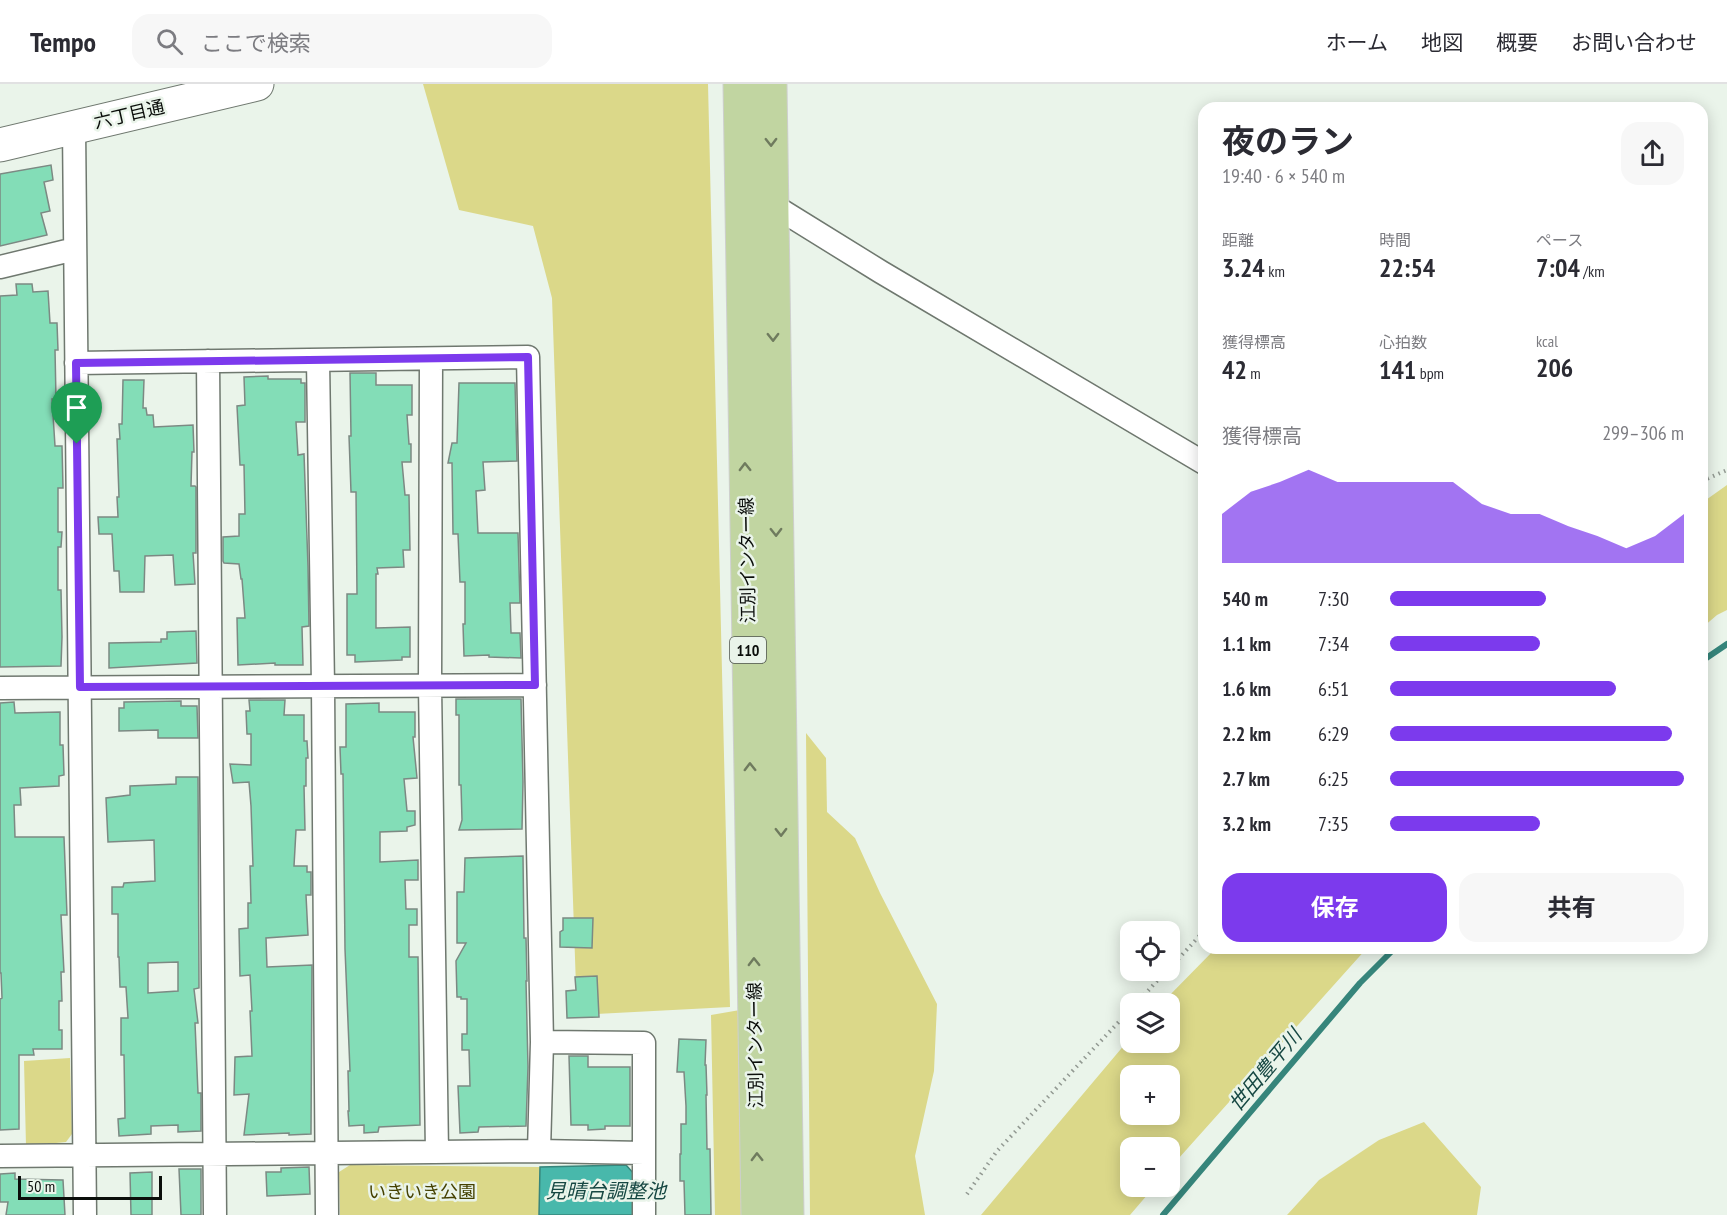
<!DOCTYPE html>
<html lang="ja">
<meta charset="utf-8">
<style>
body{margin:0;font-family:"PT Sans Narrow","Noto Sans JP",sans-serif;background:#f7f7f7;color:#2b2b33;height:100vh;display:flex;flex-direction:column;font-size:22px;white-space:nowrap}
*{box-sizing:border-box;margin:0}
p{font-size:20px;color:#7c7c81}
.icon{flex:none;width:33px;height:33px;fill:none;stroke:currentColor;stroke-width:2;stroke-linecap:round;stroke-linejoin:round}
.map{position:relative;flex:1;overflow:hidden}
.details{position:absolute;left:1198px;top:18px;width:510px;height:852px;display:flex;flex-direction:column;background:#fff;border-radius:18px;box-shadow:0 3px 15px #0003}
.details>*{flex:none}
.tools{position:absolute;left:1120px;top:837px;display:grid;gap:12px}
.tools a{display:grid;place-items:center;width:60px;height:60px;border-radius:12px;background:#fff;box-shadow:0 3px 15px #0003;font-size:30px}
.scale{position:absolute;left:18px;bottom:15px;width:144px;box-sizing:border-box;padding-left:6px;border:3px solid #0b0e0b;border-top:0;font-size:16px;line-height:21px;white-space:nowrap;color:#0b0e0b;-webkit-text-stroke:4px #eaf4ea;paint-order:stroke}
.pin{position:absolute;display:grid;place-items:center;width:51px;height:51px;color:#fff;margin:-62px -26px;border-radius:50% 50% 50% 0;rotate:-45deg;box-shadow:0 0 6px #0007}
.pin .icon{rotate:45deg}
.round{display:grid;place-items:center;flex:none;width:63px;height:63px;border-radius:18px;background:#f7f7f7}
.headline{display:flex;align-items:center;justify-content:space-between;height:102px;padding:0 24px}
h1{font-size:33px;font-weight:700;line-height:45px}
.figures{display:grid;grid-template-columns:repeat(3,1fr);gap:9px;height:102px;padding:6px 24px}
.figures div{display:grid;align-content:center}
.figures b{font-size:26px;font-weight:700}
.figures small{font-size:16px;font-weight:400}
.figures p{font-size:16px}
.chart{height:168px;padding:12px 24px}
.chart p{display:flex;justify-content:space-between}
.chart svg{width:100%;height:108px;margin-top:6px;fill:#7c3aed;opacity:.7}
.action{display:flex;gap:12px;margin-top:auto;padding:12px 24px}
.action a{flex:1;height:69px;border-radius:18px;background:#7c3aed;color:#fff;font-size:24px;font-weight:700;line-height:69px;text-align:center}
.action a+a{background:#f7f7f7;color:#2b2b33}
ul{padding:0 24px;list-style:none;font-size:20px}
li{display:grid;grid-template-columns:96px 72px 1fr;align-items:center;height:45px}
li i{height:15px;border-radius:8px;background:#7c3aed}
header{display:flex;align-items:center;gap:36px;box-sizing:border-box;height:84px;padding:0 30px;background:#fff;border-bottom:2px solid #e1e1e2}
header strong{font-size:28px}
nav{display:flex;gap:33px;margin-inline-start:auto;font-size:21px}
.search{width:420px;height:54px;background:#f7f7f7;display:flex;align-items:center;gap:15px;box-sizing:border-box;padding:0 21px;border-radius:18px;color:#7c7c81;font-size:22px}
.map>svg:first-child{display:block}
</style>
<header>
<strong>Tempo</strong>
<div class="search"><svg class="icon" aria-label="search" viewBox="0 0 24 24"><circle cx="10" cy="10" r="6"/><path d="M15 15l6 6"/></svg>ここで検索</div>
<nav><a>ホーム</a><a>地図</a><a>概要</a><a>お問い合わせ</a></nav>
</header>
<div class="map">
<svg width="1727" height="1131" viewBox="0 0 1727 1131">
<rect width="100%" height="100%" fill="#eaf4ea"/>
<path fill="#dbd889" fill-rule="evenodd" d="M 423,0 L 708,0 L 730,923 L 577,931 L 552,214 L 533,142 L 459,126 Z
M 1727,401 L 1727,526 L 1717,531 L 1703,543 L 1703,418 Z
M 806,649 L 826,674 L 827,728 L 855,754 L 880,809 L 937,920 L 934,987 L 915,1072 L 925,1131 L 810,1131 Z
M 1216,864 L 1367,864 L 1170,1084 L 1170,1064 L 1131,1064 L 1131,1102 L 1154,1103 L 1130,1131 L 981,1131 L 1131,953 L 1131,958 L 1170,958 L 1170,920 L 1162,919 ZM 1131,992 L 1170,992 L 1170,1030 L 1131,1030 Z
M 740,926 L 743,1131 L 715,1131 L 711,931 Z
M 70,974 L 72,1050 L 66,1058 L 26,1062 L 24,977 Z
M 1424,1038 L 1481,1103 L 1477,1131 L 1287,1131 L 1319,1096 L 1379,1056 Z
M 350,1081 L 540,1083 L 539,1131 L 340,1131 L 339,1088 Z"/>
<path fill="#48b8ab" stroke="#36857b" stroke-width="1.5" d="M 626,1081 L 635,1091 L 635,1131 L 539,1131 L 540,1083 Z"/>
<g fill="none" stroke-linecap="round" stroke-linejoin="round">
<path stroke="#36857b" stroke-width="6" d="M 1702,577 L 1727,560
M 1163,1131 L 1360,899 L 1395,864"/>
</g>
<path fill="#83ddb7" stroke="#7c8983" stroke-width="1.5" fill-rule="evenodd" d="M 51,81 L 53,96 L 44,98 L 50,127 L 41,129 L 47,151 L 0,162 L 0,90 Z
M 16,200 L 32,200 L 33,208 L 48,207 L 50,239 L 57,239 L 58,266 L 55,266 L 56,315 L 52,315 L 55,362 L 62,362 L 63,404 L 58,404 L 58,448 L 62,448 L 61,463 L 58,463 L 58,506 L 61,506 L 62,553 L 61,582 L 0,583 L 0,212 L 17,211 Z
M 350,289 L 376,289 L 376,301 L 412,301 L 412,331 L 407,331 L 409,360 L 411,360 L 411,378 L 402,378 L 405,411 L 409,411 L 410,466 L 403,466 L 404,483 L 377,484 L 378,490 L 376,490 L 376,544 L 410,543 L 410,573 L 402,573 L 402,576 L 355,578 L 355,571 L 347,571 L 347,510 L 357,510 L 356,408 L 351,408 L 349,352 L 351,352 Z
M 268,292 L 268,295 L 301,295 L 301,299 L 305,299 L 305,338 L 296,338 L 298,371 L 304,370 L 308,482 L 309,542 L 302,543 L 303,581 L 275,581 L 275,579 L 238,581 L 237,534 L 245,534 L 242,495 L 241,495 L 239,480 L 224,479 L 223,477 L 223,453 L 239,452 L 239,430 L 245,430 L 244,381 L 240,381 L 237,322 L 245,321 L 244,293 Z
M 123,296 L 144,296 L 143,324 L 146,324 L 147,331 L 153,331 L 154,343 L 193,341 L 194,368 L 192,368 L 191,402 L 195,402 L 196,403 L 196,469 L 193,469 L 195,500 L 175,501 L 173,471 L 145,472 L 144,508 L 120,508 L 119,487 L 114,487 L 112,450 L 99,450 L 98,433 L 118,433 L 117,413 L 119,413 L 117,355 L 120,355 L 119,340 L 122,340 Z
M 459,299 L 515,299 L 517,377 L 483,378 L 485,406 L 476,407 L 478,449 L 518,449 L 520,519 L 510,519 L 511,549 L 520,549 L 521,574 L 489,573 L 489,571 L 464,572 L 463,540 L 465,540 L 465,498 L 460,498 L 458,450 L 453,450 L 452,379 L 448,379 L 452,359 L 457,359 Z
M 196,547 L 197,579 L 109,584 L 109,559 L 161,558 L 161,555 L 167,555 L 167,548 Z
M 456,615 L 521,615 L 523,698 L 522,745 L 459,746 L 462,736 L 461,701 L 459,701 L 459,631 L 456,631 Z
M 249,616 L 285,616 L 284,631 L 304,631 L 304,657 L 307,657 L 308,674 L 306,674 L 306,702 L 304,702 L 305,746 L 296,746 L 294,782 L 307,782 L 307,788 L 311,788 L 311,811 L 306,811 L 308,851 L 266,854 L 267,883 L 312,881 L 311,1050 L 289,1051 L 289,1049 L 244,1051 L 249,1010 L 234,1011 L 235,973 L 252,972 L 250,927 L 252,927 L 250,891 L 240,892 L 239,845 L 248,844 L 248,819 L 251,819 L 250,782 L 253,782 L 251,722 L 249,698 L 233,699 L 230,680 L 251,681 L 251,650 L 247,650 L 246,627 L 250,627 Z
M 181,617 L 181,622 L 197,622 L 198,654 L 158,654 L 158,646 L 119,647 L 119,624 L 124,624 L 124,618 Z
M 14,618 L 15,629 L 60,628 L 60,661 L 63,661 L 64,691 L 59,692 L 59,702 L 20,704 L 21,721 L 14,721 L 15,753 L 64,753 L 67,831 L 61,831 L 64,888 L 61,888 L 62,917 L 59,917 L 59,946 L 62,946 L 62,965 L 33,965 L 34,971 L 19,971 L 19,1045 L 0,1046 L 0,915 L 2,914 L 1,889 L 0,889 L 0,619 Z
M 379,619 L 379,628 L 415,628 L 415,653 L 413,653 L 417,694 L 404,695 L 407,727 L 415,727 L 415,741 L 407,743 L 407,747 L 380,748 L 380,778 L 418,776 L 418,796 L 405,796 L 406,825 L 417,825 L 417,841 L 409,841 L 409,873 L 418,873 L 420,1041 L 379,1043 L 378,1048 L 364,1049 L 364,1041 L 349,1042 L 348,1027 L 349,1027 L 348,987 L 350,987 L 345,865 L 343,690 L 341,690 L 340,663 L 346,663 L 346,620 Z
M 176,693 L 198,693 L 199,904 L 194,905 L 198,939 L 195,939 L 198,1009 L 201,1009 L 201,1047 L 178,1048 L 178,1041 L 151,1042 L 151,1050 L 119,1052 L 118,1035 L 125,1034 L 124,971 L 121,971 L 121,934 L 128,934 L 126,903 L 120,903 L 119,873 L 118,873 L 118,830 L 112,830 L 112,803 L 123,803 L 124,799 L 155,797 L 154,756 L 108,758 L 106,714 L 130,711 L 130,702 L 176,700 ZM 178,878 L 178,907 L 148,909 L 148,879 Z
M 523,772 L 524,854 L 526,854 L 527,897 L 526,897 L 528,983 L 526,1042 L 479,1043 L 478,1048 L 460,1049 L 458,1002 L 470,1002 L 469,966 L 462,966 L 462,950 L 467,950 L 467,915 L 461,915 L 461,913 L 457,913 L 456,877 L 466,859 L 457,859 L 457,808 L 464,808 L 465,774 Z
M 563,834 L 593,834 L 592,864 L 560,863 L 560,848 L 563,846 Z
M 597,892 L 599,933 L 567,934 L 566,907 L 576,906 L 575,893 Z
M 679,955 L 706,956 L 705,981 L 706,981 L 707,1011 L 706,1011 L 707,1065 L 710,1065 L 711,1131 L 685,1131 L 684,1097 L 680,1097 L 680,1070 L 681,1070 L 681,1040 L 686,1040 L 686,1022 L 684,988 L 677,988 Z
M 569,972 L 588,972 L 588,983 L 630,983 L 630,1042 L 605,1042 L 605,1045 L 588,1046 L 588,1041 L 571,1041 Z
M 309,1083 L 310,1110 L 267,1112 L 266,1088 L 281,1088 L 281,1084 Z
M 179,1085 L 201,1085 L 201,1131 L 181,1131 Z
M 152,1088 L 152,1131 L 131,1131 L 130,1089 Z
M 15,1089 L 15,1095 L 63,1096 L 65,1131 L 6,1131 L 8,1118 L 0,1118 L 0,1090 Z"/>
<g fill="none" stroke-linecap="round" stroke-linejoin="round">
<g stroke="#6f786f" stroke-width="25">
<path id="street" d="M 74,43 L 85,1131
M 763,115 L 881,188 L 1204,379
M 0,183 L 75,165
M 431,275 L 430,602 L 437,1068
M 318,276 L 323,602 L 327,1131
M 208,277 L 215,1131
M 76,279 L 528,273 L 542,958 L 539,1067
M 0,604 L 535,601
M 542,958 L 644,959 L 644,1131
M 0,1072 L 539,1067 L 644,1069"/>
</g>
<g stroke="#6f786f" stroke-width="35">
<path id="secondary" d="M 0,61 L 257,0"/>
</g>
<g stroke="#cecfce" stroke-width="35">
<path id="primary" d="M 740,0 L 758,1131
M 770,0 L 787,1131"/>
</g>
<path stroke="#929992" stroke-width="4" stroke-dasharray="1.5 4.5" stroke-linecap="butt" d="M 1702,397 L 1727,386
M 1170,884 L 1204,847
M 1136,920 L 1167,886
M 967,1110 L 997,1067 L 1131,925"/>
<use href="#street" stroke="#fff" stroke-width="22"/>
<use href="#secondary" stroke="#fff" stroke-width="33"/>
<use href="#primary" stroke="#c1d5a1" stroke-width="33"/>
</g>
<defs><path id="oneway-chevron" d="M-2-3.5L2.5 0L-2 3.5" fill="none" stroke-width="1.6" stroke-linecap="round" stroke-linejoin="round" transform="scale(1.5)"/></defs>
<g stroke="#6f7b5e">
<use href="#oneway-chevron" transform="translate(771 58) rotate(89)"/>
<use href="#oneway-chevron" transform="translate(773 253) rotate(89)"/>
<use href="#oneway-chevron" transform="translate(745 383) rotate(-91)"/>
<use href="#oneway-chevron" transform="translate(776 448) rotate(89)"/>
<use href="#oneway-chevron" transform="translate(750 683) rotate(-91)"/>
<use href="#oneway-chevron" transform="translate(781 748) rotate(89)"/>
<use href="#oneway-chevron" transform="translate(754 878) rotate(-91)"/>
<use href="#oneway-chevron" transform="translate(757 1073) rotate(-91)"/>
</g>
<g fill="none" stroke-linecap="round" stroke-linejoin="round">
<g stroke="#fff" stroke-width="12">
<path id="route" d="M 528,273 L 535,601 L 80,603 L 76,279 Z"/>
</g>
<use href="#route" stroke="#7c3aed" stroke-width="8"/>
</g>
<g text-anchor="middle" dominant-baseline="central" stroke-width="5" stroke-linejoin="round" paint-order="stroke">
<rect fill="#eaf4ea" stroke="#4e534e" stroke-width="1.5" x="730" y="553" width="36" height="26" rx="4.5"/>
<g font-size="16" font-weight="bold" fill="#0b0e0b">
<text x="748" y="566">110</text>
</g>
<g font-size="18" fill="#0b0e0b" stroke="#eaf4ea">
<text transform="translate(129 30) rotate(-13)">六丁目通</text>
<text transform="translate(747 476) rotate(-91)">江別インター線</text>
<text transform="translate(755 961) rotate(-91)">江別インター線</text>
</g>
<g font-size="18" fill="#454100" stroke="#eaf4ea">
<text x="422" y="1107">いきいき公園</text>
</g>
<g font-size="20" font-style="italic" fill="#164742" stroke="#eaf4ea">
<text transform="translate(1265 986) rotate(-50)">世田豊平川</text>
<text x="606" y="1107">見晴台調整池</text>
</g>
</g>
</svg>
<div class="tools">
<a><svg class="icon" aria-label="locate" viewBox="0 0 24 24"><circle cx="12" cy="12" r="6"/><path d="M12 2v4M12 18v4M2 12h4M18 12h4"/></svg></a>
<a><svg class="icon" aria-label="layers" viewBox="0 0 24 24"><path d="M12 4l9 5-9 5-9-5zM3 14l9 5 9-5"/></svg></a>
<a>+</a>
<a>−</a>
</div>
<div class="scale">50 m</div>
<div class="pin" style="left:77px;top:360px;background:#1e9e55"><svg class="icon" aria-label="arrive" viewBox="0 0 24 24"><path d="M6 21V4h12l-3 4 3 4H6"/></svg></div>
<section class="details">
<div class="headline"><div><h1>夜のラン</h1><p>19:40 · 6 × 540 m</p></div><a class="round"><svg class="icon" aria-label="share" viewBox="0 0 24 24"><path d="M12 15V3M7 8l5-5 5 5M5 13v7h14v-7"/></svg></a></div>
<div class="figures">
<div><p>距離</p><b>3.24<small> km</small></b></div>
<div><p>時間</p><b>22:54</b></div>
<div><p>ペース</p><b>7:04<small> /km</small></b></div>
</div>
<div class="figures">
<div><p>獲得標高</p><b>42<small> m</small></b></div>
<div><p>心拍数</p><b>141<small> bpm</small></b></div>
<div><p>kcal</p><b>206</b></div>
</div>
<div class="chart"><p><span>獲得標高</span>299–306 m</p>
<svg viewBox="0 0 160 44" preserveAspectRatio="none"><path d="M0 44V24L10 15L20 11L30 6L40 11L50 11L60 11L70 11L80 11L90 20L100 24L110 24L120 29L130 33L140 38L150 33L160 24V44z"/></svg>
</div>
<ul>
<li><b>540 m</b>7:30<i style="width:53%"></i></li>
<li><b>1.1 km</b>7:34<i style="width:51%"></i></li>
<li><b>1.6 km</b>6:51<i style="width:77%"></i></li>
<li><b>2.2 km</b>6:29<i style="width:96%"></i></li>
<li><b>2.7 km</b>6:25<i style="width:100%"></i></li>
<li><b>3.2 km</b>7:35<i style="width:51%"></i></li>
</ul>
<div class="action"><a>保存</a><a>共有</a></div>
</section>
</div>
